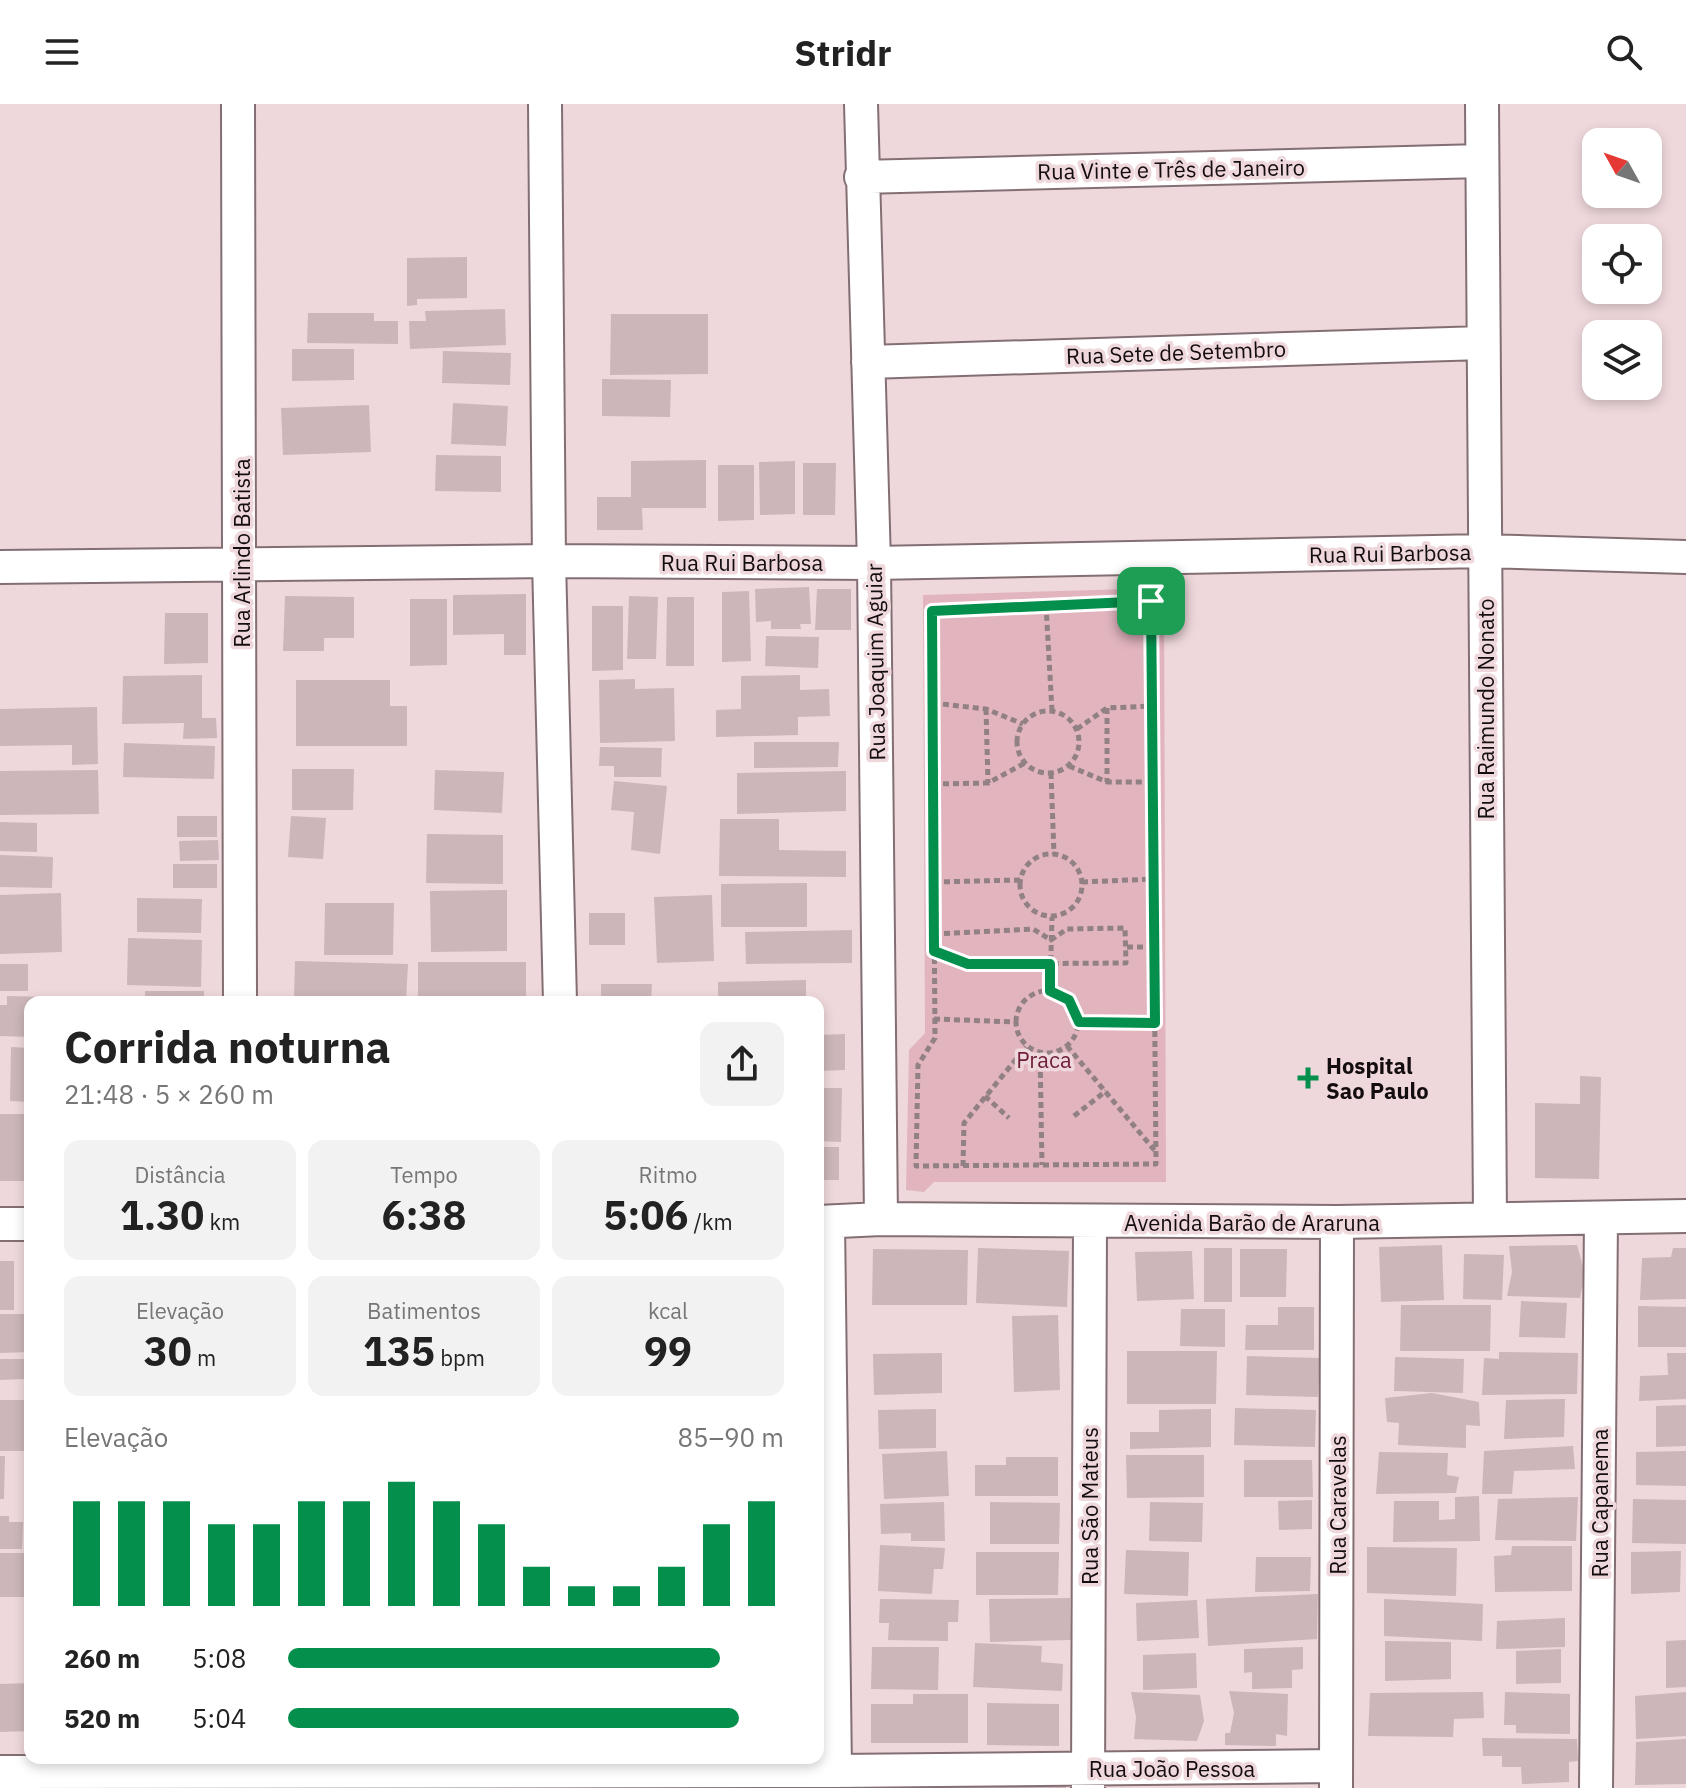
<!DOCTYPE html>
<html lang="pt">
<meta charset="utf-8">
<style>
body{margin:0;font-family:"IBM Plex Sans",sans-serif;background:#f2f2f2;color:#222;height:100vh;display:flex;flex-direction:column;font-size:30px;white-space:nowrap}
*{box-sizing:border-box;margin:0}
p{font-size:26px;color:#767676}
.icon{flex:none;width:44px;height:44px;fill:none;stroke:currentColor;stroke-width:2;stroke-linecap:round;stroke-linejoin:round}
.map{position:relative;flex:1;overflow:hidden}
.drawer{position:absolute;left:24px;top:892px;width:800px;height:768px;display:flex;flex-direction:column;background:#fff;border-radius:16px;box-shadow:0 4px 12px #0003}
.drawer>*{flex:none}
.needle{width:52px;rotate:310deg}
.tools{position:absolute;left:1582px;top:24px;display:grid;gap:16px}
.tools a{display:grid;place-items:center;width:80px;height:80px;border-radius:16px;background:#fff;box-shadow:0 4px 12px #0003;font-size:40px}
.pin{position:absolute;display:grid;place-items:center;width:68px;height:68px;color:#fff;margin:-34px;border-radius:16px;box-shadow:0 4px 12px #0006}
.round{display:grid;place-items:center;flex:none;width:84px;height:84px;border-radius:16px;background:#f2f2f2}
.head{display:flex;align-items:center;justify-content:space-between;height:136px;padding:0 40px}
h1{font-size:44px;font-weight:800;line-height:60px}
.metrics{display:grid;grid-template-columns:repeat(3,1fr);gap:12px;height:136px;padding:8px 40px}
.metrics div{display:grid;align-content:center;border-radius:16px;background:#f2f2f2;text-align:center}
.metrics b{font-size:40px;font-weight:800}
.metrics small{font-size:22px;font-weight:400}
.metrics p{font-size:22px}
.chart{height:224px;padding:16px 40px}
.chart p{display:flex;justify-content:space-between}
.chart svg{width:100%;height:144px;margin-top:8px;stroke:#048f4d;stroke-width:6}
ul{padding:0 40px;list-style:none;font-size:26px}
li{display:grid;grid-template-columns:128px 96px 1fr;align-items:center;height:60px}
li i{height:20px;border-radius:10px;background:#048f4d}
header{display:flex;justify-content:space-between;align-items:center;height:104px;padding:0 40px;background:#fff;font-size:36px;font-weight:800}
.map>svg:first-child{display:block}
</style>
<header><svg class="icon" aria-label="menu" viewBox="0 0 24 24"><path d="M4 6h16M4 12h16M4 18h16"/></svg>Stridr<svg class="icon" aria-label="search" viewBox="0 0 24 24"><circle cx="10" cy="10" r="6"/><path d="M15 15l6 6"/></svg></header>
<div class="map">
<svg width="1686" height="1684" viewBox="0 0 1686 1684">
<rect width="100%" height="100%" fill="#efd8dc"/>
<path fill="#e1b4be" d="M 1164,484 L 1166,1078 L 934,1078 L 924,1088 L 906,1086 L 909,946 L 925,929 L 923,491 Z"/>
<path fill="#ccb6ba" d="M 467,153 L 467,194 L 417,195 L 417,201 L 407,202 L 407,154 Z
M 505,205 L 506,241 L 410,245 L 409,217 L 426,217 L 425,207 Z
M 308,209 L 374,209 L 374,217 L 398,217 L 398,240 L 307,239 Z
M 611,210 L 708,210 L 708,270 L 610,271 Z
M 292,245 L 354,245 L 354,276 L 292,277 Z
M 443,247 L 511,249 L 510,281 L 442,279 Z
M 602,275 L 671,276 L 670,313 L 602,312 Z
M 453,299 L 508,302 L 506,342 L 451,340 Z
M 369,301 L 371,348 L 283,351 L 281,304 Z
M 436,351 L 501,352 L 501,388 L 435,387 Z
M 706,356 L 706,404 L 642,404 L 643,426 L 597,426 L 597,393 L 631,393 L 631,357 Z
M 795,357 L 795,410 L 760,411 L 759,358 Z
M 803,359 L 836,359 L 835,411 L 803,411 Z
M 718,361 L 754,361 L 754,416 L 718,417 Z
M 809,483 L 811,520 L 800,520 L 801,525 L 771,525 L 771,517 L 756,518 L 755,485 Z
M 817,485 L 851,485 L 851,526 L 815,526 Z
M 749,487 L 751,557 L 722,558 L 722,488 Z
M 526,490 L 526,551 L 504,551 L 504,530 L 453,531 L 453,491 Z
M 285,492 L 354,493 L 354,534 L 324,534 L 324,547 L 283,547 Z
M 629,492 L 658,493 L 656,555 L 627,555 Z
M 667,493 L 694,493 L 694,562 L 666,562 Z
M 410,495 L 447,495 L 447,561 L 410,562 Z
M 592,502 L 623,502 L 623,566 L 592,567 Z
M 165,509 L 208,509 L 208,559 L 164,560 Z
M 766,532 L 819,533 L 818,564 L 765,562 Z
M 202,571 L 202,614 L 216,614 L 217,634 L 183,635 L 184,619 L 122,620 L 123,572 Z
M 800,571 L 800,586 L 829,585 L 830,612 L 798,613 L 798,631 L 716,633 L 716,606 L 741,605 L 741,572 Z
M 635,575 L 635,585 L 674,584 L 675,637 L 600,639 L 599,576 Z
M 296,576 L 390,576 L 390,602 L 407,602 L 407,642 L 296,642 Z
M 97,603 L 98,660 L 72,661 L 72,641 L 0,642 L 0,605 Z
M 754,638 L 839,638 L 838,663 L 754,664 Z
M 124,639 L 215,642 L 214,675 L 123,673 Z
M 600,643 L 662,644 L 661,673 L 614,673 L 614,662 L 599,662 Z
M 292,665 L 354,665 L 353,706 L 292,706 Z
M 98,666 L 99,710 L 0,711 L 0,667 Z
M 435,666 L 504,668 L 502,709 L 434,706 Z
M 846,667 L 846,707 L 737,710 L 737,669 Z
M 614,677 L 667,682 L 660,750 L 631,746 L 634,708 L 611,706 Z
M 177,712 L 217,712 L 217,733 L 177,733 Z
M 291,712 L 326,714 L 323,755 L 288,753 Z
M 720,715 L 779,715 L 779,746 L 846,747 L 846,773 L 719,772 Z
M 0,718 L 37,719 L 37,748 L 0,747 Z
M 427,730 L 503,731 L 503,780 L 426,779 Z
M 218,736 L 219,756 L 180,757 L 179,737 Z
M 0,751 L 53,753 L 52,784 L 0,783 Z
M 173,760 L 217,760 L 217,784 L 173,784 Z
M 807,779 L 807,823 L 721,823 L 721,780 Z
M 507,786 L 507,847 L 431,848 L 430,787 Z
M 61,789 L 62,848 L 0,850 L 0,791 Z
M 712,791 L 714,857 L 657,859 L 654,793 Z
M 137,794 L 202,795 L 201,829 L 137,828 Z
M 325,799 L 394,799 L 393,851 L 324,851 Z
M 589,809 L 625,809 L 625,841 L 589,841 Z
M 852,826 L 852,859 L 746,860 L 745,828 Z
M 128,834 L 202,836 L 201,883 L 127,881 Z
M 295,857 L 408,860 L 406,897 L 294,895 Z
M 418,858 L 526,858 L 526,898 L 418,898 Z
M 0,860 L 28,860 L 28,887 L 0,887 Z
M 806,876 L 806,898 L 718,898 L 718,878 Z
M 601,880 L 652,880 L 651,898 L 601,898 Z
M 145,887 L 204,887 L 204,898 L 145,898 Z
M 7,892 L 89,894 L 89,898 L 30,898 L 30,933 L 0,932 L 0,901 L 7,901 Z
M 845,930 L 845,966 L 818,967 L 818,931 Z
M 11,943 L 30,944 L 30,998 L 10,997 Z
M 1580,972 L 1601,973 L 1599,1075 L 1535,1074 L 1535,999 L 1580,1000 Z
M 818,984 L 842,984 L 841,1038 L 818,1037 Z
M 0,1010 L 25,1010 L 25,1077 L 0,1077 Z
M 818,1043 L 839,1043 L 839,1076 L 818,1076 Z
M 1442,1141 L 1444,1196 L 1381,1198 L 1379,1143 Z
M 1577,1141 L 1585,1170 L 1580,1194 L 1507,1192 L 1512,1168 L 1509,1142 Z
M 978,1144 L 1069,1147 L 1067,1203 L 976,1199 Z
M 1204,1144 L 1232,1144 L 1232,1198 L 1204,1198 Z
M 1673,1144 L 1686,1144 L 1686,1195 L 1640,1196 L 1642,1154 L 1671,1153 Z
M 873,1145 L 968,1146 L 967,1201 L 872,1201 Z
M 1240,1145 L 1287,1145 L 1286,1193 L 1240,1193 Z
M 1192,1147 L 1194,1195 L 1137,1197 L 1135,1148 Z
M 1464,1150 L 1504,1151 L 1502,1196 L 1463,1195 Z
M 0,1157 L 14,1157 L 14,1206 L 0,1206 Z
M 1521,1197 L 1567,1199 L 1565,1234 L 1519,1233 Z
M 1401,1201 L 1491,1201 L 1490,1247 L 1400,1247 Z
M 1638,1202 L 1686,1203 L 1686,1243 L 1638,1243 Z
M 1278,1203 L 1314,1203 L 1314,1246 L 1245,1246 L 1246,1221 L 1278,1221 Z
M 1181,1205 L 1225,1205 L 1225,1243 L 1180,1242 Z
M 0,1210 L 30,1210 L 30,1248 L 0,1249 Z
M 1058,1211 L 1060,1286 L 1014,1288 L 1012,1212 Z
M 1127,1247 L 1217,1247 L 1216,1300 L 1127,1300 Z
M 1499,1248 L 1578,1249 L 1577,1290 L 1482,1291 L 1484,1254 L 1499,1255 Z
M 942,1249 L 942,1289 L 874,1291 L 873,1250 Z
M 1667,1249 L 1686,1249 L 1686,1295 L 1639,1297 L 1640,1272 L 1668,1271 Z
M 1247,1252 L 1320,1254 L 1318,1293 L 1246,1291 Z
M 1395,1253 L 1464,1255 L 1463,1289 L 1394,1287 Z
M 0,1255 L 27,1255 L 27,1275 L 0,1276 Z
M 1432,1289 L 1479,1298 L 1480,1322 L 1466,1321 L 1466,1344 L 1398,1341 L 1399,1319 L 1387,1318 L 1385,1294 Z
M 1565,1295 L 1564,1333 L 1504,1335 L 1506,1296 Z
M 0,1296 L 30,1296 L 30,1347 L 0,1347 Z
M 1686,1301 L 1686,1342 L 1656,1343 L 1656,1302 Z
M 1235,1304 L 1316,1306 L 1315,1343 L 1234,1341 Z
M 936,1305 L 936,1344 L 879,1345 L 878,1306 Z
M 1211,1305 L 1211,1343 L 1130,1345 L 1130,1328 L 1159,1328 L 1159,1306 Z
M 1573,1342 L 1575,1365 L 1514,1367 L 1512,1390 L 1482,1390 L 1484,1347 Z
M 947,1347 L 949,1392 L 884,1395 L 882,1350 Z
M 1686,1347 L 1686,1382 L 1636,1381 L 1636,1348 Z
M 1379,1348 L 1448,1349 L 1447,1371 L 1459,1373 L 1456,1389 L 1376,1390 Z
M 1126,1351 L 1204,1351 L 1204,1393 L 1127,1394 Z
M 0,1352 L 5,1352 L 4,1395 L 0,1395 Z
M 1006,1353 L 1058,1353 L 1058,1392 L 975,1392 L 975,1361 L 1006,1361 Z
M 1244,1356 L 1312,1356 L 1313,1393 L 1244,1393 Z
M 1479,1392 L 1480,1437 L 1393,1438 L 1394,1397 L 1439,1397 L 1439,1416 L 1455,1415 L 1455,1393 Z
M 1578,1393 L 1576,1437 L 1495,1436 L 1498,1395 Z
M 1633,1395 L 1686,1396 L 1686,1440 L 1632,1439 Z
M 1312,1396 L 1312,1425 L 1279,1426 L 1278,1397 Z
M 944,1398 L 945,1437 L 911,1437 L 911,1429 L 881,1430 L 880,1400 Z
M 990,1398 L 1060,1399 L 1059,1440 L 990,1440 Z
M 1150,1398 L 1203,1399 L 1202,1438 L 1149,1437 Z
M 0,1412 L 9,1412 L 9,1418 L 23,1418 L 22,1445 L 0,1445 Z
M 880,1441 L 945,1444 L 943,1465 L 934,1465 L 932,1490 L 878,1487 Z
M 1512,1442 L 1572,1442 L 1572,1487 L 1495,1488 L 1494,1452 L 1511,1451 Z
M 1367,1443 L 1457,1444 L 1456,1492 L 1367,1489 Z
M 1126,1446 L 1189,1448 L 1188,1492 L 1124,1490 Z
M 1681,1447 L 1680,1488 L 1631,1490 L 1631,1448 Z
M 976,1448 L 1059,1448 L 1058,1491 L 976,1491 Z
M 0,1449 L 30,1449 L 30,1493 L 0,1493 Z
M 1256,1453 L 1311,1453 L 1310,1487 L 1255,1488 Z
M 1318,1490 L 1317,1535 L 1208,1542 L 1206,1495 Z
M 1070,1494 L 1071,1536 L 990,1538 L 989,1495 Z
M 880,1495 L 959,1496 L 958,1518 L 948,1518 L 948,1537 L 888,1536 L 889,1519 L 879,1519 Z
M 1384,1495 L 1483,1500 L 1482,1537 L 1384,1532 Z
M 1197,1496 L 1199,1534 L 1137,1537 L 1136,1499 Z
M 1565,1514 L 1565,1543 L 1496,1545 L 1497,1517 Z
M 1686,1536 L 1686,1583 L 1666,1584 L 1666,1537 Z
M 1385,1537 L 1451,1538 L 1451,1575 L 1385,1577 Z
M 975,1539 L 1042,1542 L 1041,1558 L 1063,1560 L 1062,1587 L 973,1583 Z
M 872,1543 L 939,1543 L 938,1586 L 871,1585 Z
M 1303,1543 L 1303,1565 L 1292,1566 L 1292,1584 L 1252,1585 L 1252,1568 L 1244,1569 L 1244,1545 Z
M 1561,1545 L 1561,1579 L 1516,1580 L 1516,1547 Z
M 1196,1549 L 1197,1584 L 1143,1586 L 1143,1551 Z
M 30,1579 L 30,1627 L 0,1628 L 0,1580 Z
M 1229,1587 L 1288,1590 L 1287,1632 L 1276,1630 L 1276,1642 L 1225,1641 L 1225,1629 L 1230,1629 L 1234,1609 Z
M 1131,1588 L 1200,1591 L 1204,1617 L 1197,1637 L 1134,1635 L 1136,1613 Z
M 1483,1588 L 1484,1614 L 1454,1615 L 1453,1633 L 1368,1632 L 1370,1589 Z
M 1505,1588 L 1570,1590 L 1570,1630 L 1516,1629 L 1516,1621 L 1504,1621 Z
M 1686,1588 L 1686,1632 L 1636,1635 L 1635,1592 Z
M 913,1590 L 968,1590 L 968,1639 L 871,1639 L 871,1600 L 913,1600 Z
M 987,1599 L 1059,1600 L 1059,1642 L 987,1641 Z
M 1482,1634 L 1577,1635 L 1578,1657 L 1569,1658 L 1569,1678 L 1522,1680 L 1521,1663 L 1502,1663 L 1502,1652 L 1483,1652 Z
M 1686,1635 L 1686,1680 L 1635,1681 L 1636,1638 Z
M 1066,1678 L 1066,1684 L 863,1684 L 863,1681 Z"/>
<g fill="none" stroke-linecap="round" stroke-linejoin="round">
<g stroke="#836f73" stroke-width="36">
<path id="minor" d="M 238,0 L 240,898
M 545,0 L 549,457 L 560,898
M 861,0 L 874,459 L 881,1115
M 1482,0 L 1490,1114
M 861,73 L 1482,57
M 868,258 L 1483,239
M 0,463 L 549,457 L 874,459 L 1484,447 L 1686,453
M 818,1118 L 881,1115 L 1337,1118 L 1686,1112
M 828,1118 L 835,1667
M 0,1120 L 30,1120
M 0,1668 L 835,1667 L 1336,1662
M 1336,1683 L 1337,1118
M 1088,1684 L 1090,1119
M 1596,1684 L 1601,1114"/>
</g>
<path stroke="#918184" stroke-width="5" stroke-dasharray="6 4" stroke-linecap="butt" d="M 1151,497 L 1156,1060 L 916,1062 L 918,961 L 935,934 L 932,507 Z
M 1046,501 L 1052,607
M 933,599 L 986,605 L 1023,620
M 1107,604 L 1107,678
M 986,605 L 988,679
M1017 638a31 31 0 1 1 62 0a31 31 0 1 1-62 0Z
M 1077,625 L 1107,604 L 1152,602
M 1069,662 L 1107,678 L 1153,678
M 1051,669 L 1054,750
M 933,680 L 988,679 L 1025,659
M1020 781a31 31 0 1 1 62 0a31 31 0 1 1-62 0Z
M 934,778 L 1020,776
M 1082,778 L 1153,775
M 934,830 L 1033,825 L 1051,836 L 1067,825 L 1125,824 L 1126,859 L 968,860 L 934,847
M 1127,843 L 1154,843
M 1050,887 L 1052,813
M1016 918a31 31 0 1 1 62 0a31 31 0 1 1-62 0Z
M 934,915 L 1017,918
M 1079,918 L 1155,919
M 1067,942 L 1156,1048
M 1040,948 L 1042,1061
M 985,992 L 1009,1014
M 1074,1012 L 1106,987
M 963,1062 L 964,1019 L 1026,943"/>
<use href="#minor" stroke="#fff" stroke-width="32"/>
</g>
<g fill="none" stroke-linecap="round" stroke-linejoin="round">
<g stroke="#fff" stroke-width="16">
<path id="route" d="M 1151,497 L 1155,919 L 1079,918 L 1069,896 L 1050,887 L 1050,860 L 968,860 L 934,847 L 932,507 Z"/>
</g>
<use href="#route" stroke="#048f4d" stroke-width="10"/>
</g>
<path fill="#048f4d" stroke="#efd8dc" stroke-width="3" d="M1304 962h8v8h8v8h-8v8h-8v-8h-8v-8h8z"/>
<g text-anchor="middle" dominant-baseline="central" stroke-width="7" stroke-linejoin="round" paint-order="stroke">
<g font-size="22" fill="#140d0f" stroke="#efd8dc">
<text transform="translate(1171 65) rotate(-1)">Rua Vinte e Três de Janeiro</text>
<text transform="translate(1176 248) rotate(-2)">Rua Sete de Setembro</text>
<text transform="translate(241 449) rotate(-90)">Rua Arlindo Batista</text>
<text transform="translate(1390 449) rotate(-1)">Rua Rui Barbosa</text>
<text x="742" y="458">Rua Rui Barbosa</text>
<text transform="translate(875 558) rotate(-91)">Rua Joaquim Aguiar</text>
<text transform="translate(1485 605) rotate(-90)">Rua Raimundo Nonato</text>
<text x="1252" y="1118">Avenida Barão de Araruna</text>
<text transform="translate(1599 1399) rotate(-90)">Rua Capanema</text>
<text transform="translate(1337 1401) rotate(-90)">Rua Caravelas</text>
<text transform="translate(1089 1402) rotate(-90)">Rua São Mateus</text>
<text x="1172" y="1664">Rua João Pessoa</text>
</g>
<g font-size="22" fill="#6d1d39" stroke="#efd8dc">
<text x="1044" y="955">Praca</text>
</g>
<g font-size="22" font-weight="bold" fill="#140d0f" stroke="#efd8dc" text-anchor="start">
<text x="1326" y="961">Hospital<tspan x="1326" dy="25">Sao Paulo</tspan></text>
</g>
</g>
</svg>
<div class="tools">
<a><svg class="needle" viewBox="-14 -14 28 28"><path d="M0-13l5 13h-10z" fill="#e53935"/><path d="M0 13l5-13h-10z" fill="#767676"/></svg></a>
<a><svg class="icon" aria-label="locate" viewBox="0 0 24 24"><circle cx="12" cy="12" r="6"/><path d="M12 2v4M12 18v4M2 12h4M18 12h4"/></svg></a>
<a><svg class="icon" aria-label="layers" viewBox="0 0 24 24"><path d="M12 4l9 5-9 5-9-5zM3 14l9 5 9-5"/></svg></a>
</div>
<div class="pin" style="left:1151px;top:497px;background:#1e9e55"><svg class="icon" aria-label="arrive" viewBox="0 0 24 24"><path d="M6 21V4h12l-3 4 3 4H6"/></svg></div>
<section class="drawer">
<div class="head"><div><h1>Corrida noturna</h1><p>21:48 · 5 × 260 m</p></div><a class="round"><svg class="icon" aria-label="share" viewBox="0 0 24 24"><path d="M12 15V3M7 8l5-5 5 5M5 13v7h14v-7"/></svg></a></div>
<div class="metrics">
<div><p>Distância</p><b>1.30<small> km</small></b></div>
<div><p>Tempo</p><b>6:38</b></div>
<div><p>Ritmo</p><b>5:06<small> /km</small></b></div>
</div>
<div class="metrics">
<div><p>Elevação</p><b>30<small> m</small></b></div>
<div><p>Batimentos</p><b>135<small> bpm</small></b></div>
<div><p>kcal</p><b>99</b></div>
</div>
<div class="chart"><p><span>Elevação</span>85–90 m</p>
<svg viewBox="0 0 160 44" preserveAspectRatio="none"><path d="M5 44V12M15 44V12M25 44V12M35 44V19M45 44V19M55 44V12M65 44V12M75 44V6M85 44V12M95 44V19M105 44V32M115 44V38M125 44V38M135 44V32M145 44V19M155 44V12"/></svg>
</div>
<ul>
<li><b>260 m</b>5:08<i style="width:87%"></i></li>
<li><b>520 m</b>5:04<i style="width:91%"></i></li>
</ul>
</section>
</div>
